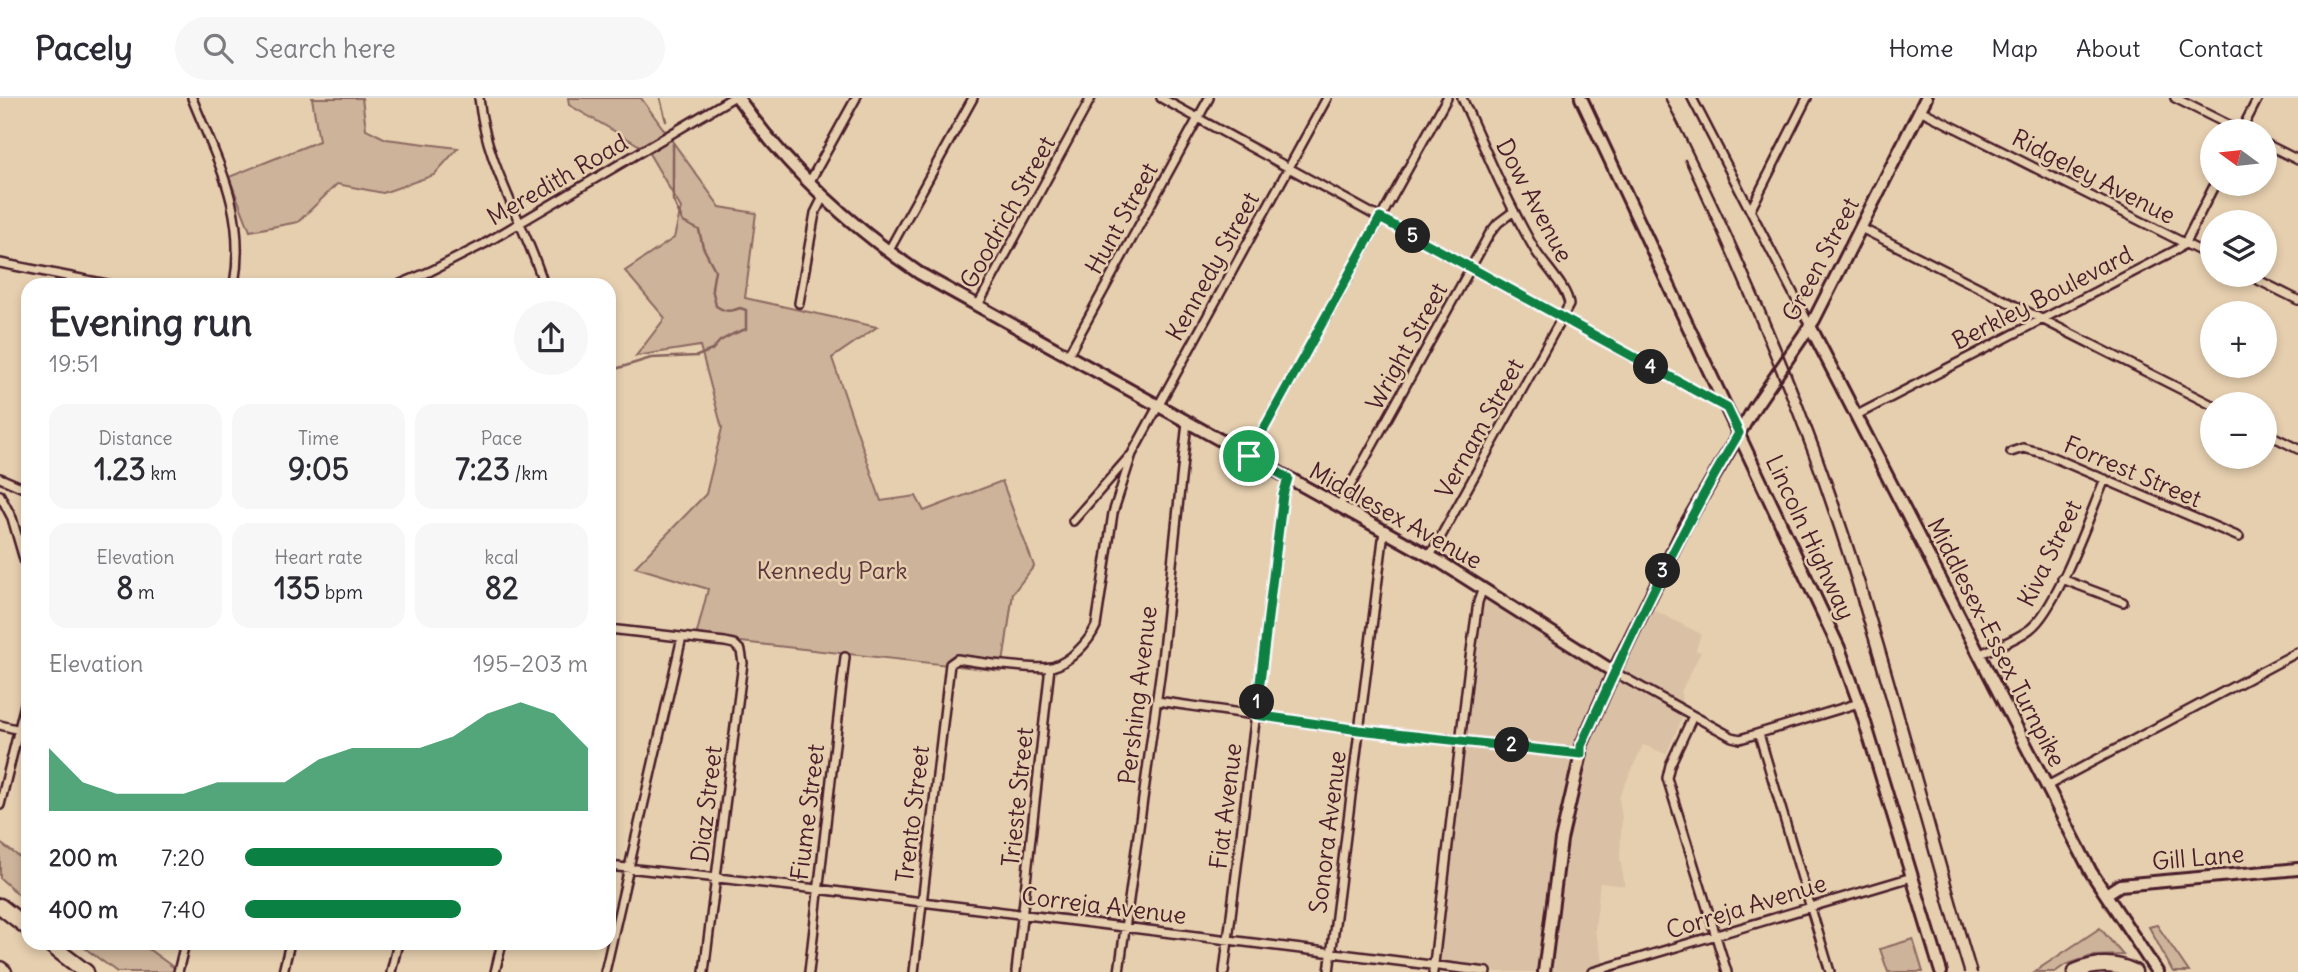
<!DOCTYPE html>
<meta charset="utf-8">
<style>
body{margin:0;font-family:Delius,sans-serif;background:#f7f7f7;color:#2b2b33;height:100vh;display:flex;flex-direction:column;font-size:26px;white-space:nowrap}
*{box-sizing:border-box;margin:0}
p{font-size:23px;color:#7c7c81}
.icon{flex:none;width:38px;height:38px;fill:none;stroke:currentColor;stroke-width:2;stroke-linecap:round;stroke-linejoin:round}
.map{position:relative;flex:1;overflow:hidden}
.details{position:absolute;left:21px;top:180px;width:595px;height:672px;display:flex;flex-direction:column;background:#fff;border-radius:21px;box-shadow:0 4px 10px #0003}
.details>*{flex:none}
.needle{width:46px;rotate:285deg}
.fabs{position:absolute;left:2200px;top:21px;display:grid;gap:14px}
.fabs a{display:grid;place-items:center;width:77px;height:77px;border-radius:50%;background:#fff;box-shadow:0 4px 10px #0003;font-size:35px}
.pin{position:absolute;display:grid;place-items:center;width:60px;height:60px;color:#fff;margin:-30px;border:4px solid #fff;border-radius:50%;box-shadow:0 2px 7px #0007}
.km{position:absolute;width:35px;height:35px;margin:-18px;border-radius:50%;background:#222;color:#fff;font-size:19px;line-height:35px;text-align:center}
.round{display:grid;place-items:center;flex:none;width:74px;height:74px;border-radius:37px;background:#f7f7f7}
.head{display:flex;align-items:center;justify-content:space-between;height:119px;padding:0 28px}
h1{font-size:38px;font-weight:700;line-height:52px}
.metrics{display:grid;grid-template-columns:repeat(3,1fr);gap:10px;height:119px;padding:7px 28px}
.metrics div{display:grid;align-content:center;border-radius:18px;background:#f7f7f7;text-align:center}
.metrics b{font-size:30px;font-weight:700}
.metrics small{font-size:19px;font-weight:400}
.metrics p{font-size:19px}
.chart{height:196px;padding:14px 28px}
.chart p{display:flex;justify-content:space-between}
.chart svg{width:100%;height:126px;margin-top:7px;fill:#0b8043;opacity:.7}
ul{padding:0 28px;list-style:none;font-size:23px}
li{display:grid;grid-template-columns:112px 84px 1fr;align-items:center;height:52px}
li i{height:18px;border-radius:9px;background:#0b8043}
header{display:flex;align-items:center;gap:42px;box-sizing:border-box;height:98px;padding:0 35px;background:#fff;border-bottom:2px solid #e1e1e2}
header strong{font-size:33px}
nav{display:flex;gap:38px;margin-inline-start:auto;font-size:24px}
.search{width:490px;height:63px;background:#f7f7f7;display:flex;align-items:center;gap:18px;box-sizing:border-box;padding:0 24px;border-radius:38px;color:#7c7c81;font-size:26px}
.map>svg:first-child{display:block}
</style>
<header>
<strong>Pacely</strong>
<div class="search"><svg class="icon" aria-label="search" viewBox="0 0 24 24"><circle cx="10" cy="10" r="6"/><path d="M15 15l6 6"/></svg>Search here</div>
<nav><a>Home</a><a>Map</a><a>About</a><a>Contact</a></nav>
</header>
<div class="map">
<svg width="2298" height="874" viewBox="0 0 2298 874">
<rect width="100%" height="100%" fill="#e6cfaf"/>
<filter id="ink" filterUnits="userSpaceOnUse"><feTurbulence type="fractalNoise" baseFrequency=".0143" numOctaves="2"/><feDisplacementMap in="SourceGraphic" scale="14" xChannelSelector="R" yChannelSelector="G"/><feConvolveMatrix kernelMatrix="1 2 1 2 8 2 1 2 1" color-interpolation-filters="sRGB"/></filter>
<g filter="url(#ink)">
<path fill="#dac1a5" d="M 1483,490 L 1614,574 L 1646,508 L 1701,536 L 1696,552 L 1701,554 L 1681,594 L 1683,619 L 1666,656 L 1643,647 L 1619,700 L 1622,719 L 1620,760 L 1625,788 L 1600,785 L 1595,833 L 1606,874 L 1478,874 L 1433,868 L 1460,643 Z"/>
<path fill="#cdb399" stroke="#8c6962" stroke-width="2" d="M 312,0 L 362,0 L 366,31 L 386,41 L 458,50 L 434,77 L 383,95 L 337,86 L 298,124 L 250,133 L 229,79 L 319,43 Z
M 568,0 L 641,0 L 720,109 L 756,115 L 745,200 L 877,229 L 832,260 L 881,403 L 916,398 L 924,413 L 1002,383 L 1034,468 L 1013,495 L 1002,573 L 696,539 L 708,491 L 635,469 L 706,396 L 722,330 L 700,248 L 636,258 L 665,220 L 625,173 L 674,140 L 681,110 L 647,52 L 569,7 Z
M 0,745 L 28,765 L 28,805 L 0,780 Z
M 2157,827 L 2189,874 L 2173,874 L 2149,829 Z
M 2100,830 L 2123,857 L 2092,858 L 2065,867 L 2055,874 L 2034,874 Z
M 1913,841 L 1923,874 L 1888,874 L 1880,851 Z
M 78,845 L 140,845 L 180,874 L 117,874 Z"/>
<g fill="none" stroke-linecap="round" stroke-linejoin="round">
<path stroke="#85625d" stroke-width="2.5" d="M 660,0 L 666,23
M 609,273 L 651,260 L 697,258 L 712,252 L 720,243 L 733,236 L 746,231 L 746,212 L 740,210 C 731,214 725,214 716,208 L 712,190 L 715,172 L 703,149 L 699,132 L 683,124 L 673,102 L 673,46"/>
<g stroke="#4a1f2b" stroke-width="12">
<path id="street" d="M 192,0 C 218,65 247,114 234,187
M 479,0 C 486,68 524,123 544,187
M 1161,0 L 1725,309
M 1692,0 L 1810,228
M 2175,0 L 2241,33
M 1920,12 L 2212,159
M 2241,33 L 2258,0
M 2264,45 L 2298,62
M 809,85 L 856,0
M 1751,111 L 1807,0
M 1861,130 L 2212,307
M 888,154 L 973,0
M 0,165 L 112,187
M 2248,177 L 2298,202
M 398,187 L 431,173 L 484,146 L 732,0
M 799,205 L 815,115 L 823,99
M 977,209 L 1091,0
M 1067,259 L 1209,0
M 1857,317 L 2178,151 L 2185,145 L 2215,86
M 2264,334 L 2298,351
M 2011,354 L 2023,350 L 2043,355 L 2239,439
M 1249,358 L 1447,0
M 0,380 L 28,392
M 0,397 L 12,420 L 28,475
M 1339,408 L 1490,135 L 1498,125 L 1514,113
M 1073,423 L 1129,359
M 1430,458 L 1569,207 C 1568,190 1544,167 1535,152 C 1507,104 1485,51 1462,0
M 2062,481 L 2123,504
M 609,531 L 725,544 L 734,546 L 741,553 L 743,565 L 704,874
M 1981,556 C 1997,548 2016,542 2030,531 C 2057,511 2090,416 2105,381
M 1614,574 L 1732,639 L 1740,641 L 1859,605
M 1157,603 L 1359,632 L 1581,656
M 1693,618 L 1670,667 L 1667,680 L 1727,874
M 0,627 L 28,634
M 1759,636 L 1830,874
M 2047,688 L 2298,554
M 0,707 L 28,594
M 609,768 L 817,791 L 1487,874
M 178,874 L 185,845
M 283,874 L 290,845
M 391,874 L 398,845
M 495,874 L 502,845
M 605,874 L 682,539
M 809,874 L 845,559
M 914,874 L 950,566 L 957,561 C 974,564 1039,572 1052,569 C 1070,564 1089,544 1096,528 L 1113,415 L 1132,356 L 1327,0
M 1016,874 L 1050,569
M 1119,874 L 1161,571 L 1187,324
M 1224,874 L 1283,397 L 1288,380
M 1329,874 L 1384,433
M 1433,874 L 1470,560 L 1478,504 L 1483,490
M 1592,874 L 1912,779"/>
</g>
<g stroke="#4a1f2b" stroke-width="16">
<path id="secondary" d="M 738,0 C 787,70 849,127 919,175 L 1442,465 L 1614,574
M 1581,0 L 1839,550 L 1859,605 L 1941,874
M 1810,228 L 2091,774 L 2157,874
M 2106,796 L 2120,787 L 2298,771
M 1544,874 L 1561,742 L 1581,656 L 1581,648 L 1618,565 L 1685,428 L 1754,310 L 1814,222 L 1926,0"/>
</g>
<g stroke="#4a1f2b" stroke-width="19">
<path id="highway" d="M 0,808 L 28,830
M 48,845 L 86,874
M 0,871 L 4,874
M 2075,874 C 2095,865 2114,864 2134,874"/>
</g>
<use href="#street" stroke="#e6cfaf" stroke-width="7"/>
<use href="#secondary" stroke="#e6cfaf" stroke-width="10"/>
<use href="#highway" stroke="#e6cfaf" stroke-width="14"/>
<path stroke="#4a1f2b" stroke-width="2.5" d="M 1665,0 C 1730,126 1786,254 1833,388 C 1889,547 1928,712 1977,874
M 1685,62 C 1734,169 1780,275 1819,386 C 1875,546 1915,712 1964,874"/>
</g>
</g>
<g fill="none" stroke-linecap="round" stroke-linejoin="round" filter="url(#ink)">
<g stroke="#fff" stroke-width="14">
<path id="route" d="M 1380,120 L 1727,310 L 1739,335 C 1679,435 1629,541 1581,648 L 1581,656 L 1359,632 L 1256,617 L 1283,397 L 1288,380 L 1249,358 Z"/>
</g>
<use href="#route" stroke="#0b8043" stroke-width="9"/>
</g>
<g text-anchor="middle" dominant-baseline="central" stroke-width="5" stroke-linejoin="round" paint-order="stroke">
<g font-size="24" fill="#4a1f2b" stroke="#e6cfaf">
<text transform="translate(2094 78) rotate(27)">Ridgeley Avenue</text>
<text transform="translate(557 81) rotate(-30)">Meredith Road</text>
<text transform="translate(1535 102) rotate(62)">Dow Avenue</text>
<text transform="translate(1007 114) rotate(-61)">Goodrich Street</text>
<text transform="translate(1121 120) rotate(-61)">Hunt Street</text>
<text transform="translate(1820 161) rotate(-62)">Green Street</text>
<text transform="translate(1212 168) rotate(-61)">Kennedy Street</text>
<text transform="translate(2042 199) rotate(-27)">Berkley Boulevard</text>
<text transform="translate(1406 248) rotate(-61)">Wright Street</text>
<text transform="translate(1479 330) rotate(-61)">Vernam Street</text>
<text transform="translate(2133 373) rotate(23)">Forrest Street</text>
<text transform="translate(1396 417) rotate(29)">Middlesex Avenue</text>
<text transform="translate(1811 439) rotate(65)">Lincoln Highway</text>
<text transform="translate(2049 455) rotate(-64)">Kiva Street</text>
<text transform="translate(1997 544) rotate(63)">Middlesex-Essex Turnpike</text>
<text transform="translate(1137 597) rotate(-83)">Pershing Avenue</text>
<text transform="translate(1017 699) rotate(-84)">Trieste Street</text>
<text transform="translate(706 706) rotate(-83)">Diaz Street</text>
<text transform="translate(1225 708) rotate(-83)">Fiat Avenue</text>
<text transform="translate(807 714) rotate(-83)">Fiume Street</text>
<text transform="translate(912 716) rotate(-83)">Trento Street</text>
<text transform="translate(1327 734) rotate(-83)">Sonora Avenue</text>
<text transform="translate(2198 759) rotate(-5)">Gill Lane</text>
<text transform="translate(1104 807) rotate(7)">Correja Avenue</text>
<text transform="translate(1746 808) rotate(-17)">Correja Avenue</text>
</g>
<g font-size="24" fill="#5e353c" stroke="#e6cfaf">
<text x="832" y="472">Kennedy Park</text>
</g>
</g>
</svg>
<div class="fabs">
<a><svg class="needle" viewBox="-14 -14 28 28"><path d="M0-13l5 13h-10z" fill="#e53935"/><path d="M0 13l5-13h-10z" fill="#7c7c81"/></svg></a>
<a><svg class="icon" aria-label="layers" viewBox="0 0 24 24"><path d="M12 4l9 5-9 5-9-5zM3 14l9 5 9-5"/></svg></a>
<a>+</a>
<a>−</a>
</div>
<div class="pin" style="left:1249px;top:358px;background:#1e9e55"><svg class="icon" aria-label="arrive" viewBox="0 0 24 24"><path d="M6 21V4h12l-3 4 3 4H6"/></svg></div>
<b class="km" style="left:1257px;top:604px">1</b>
<b class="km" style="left:1512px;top:647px">2</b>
<b class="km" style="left:1663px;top:473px">3</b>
<b class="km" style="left:1651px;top:269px">4</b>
<b class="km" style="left:1413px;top:138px">5</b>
<section class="details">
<div class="head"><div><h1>Evening run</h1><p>19:51</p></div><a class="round"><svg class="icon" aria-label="share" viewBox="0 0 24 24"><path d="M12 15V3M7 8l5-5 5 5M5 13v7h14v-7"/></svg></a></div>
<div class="metrics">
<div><p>Distance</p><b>1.23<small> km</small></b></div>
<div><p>Time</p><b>9:05</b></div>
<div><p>Pace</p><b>7:23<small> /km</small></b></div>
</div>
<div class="metrics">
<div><p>Elevation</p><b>8<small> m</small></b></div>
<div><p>Heart rate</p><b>135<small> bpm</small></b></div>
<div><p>kcal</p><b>82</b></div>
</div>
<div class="chart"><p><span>Elevation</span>195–203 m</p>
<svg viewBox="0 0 160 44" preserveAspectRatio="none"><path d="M0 44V22L10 34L20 38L30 38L40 38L50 34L60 34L70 34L80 26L90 22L100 22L110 22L120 18L130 10L140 6L150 10L160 22V44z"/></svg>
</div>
<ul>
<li><b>200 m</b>7:20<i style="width:75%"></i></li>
<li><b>400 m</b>7:40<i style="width:63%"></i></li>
</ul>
</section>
</div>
